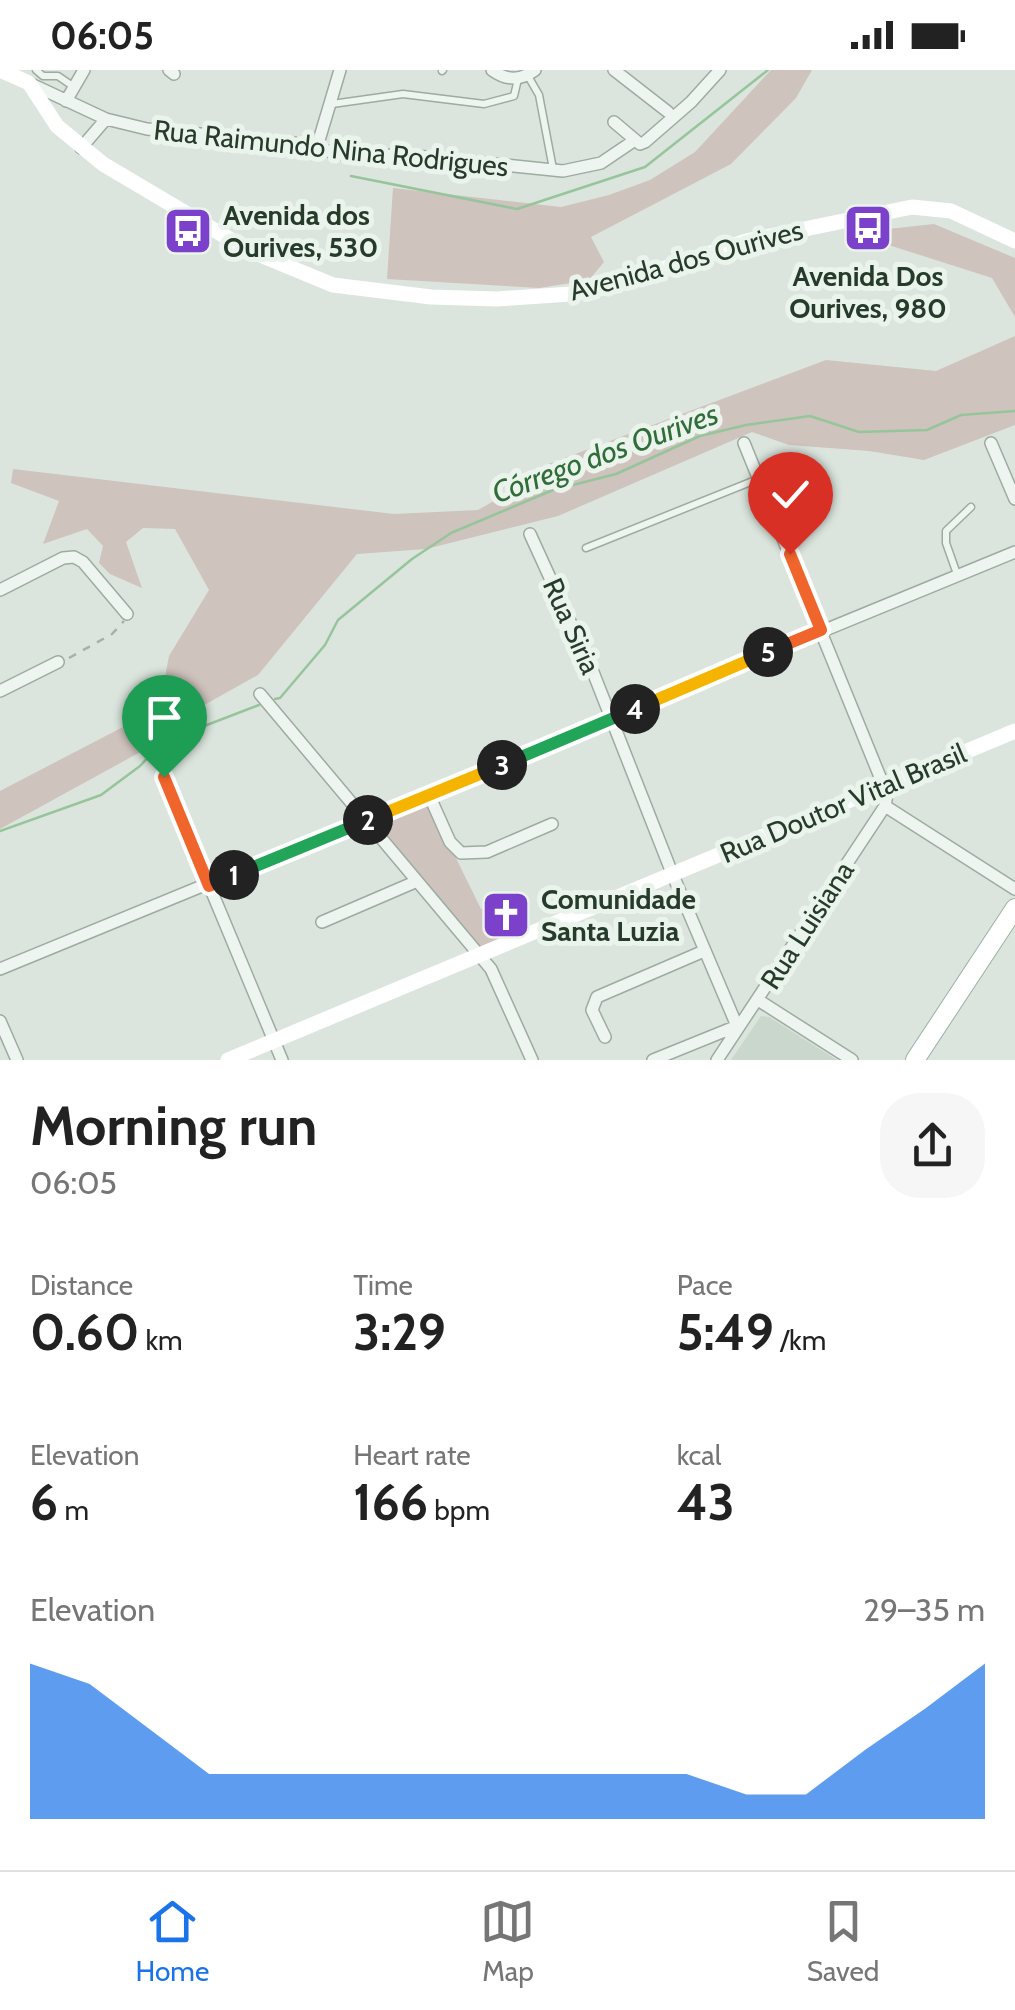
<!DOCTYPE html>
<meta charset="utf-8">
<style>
body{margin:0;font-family:Cabin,sans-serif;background:#f6f6f6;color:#222;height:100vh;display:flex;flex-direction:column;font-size:38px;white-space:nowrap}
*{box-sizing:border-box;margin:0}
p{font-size:32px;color:#767676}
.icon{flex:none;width:55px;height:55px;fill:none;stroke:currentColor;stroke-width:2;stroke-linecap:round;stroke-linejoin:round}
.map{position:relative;height:990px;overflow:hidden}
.details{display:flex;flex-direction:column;background:#fff;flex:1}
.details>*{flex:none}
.pin{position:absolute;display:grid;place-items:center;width:85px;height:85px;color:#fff;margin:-102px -42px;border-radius:50% 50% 50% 0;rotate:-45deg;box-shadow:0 0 10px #0007}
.pin .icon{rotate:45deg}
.km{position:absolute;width:50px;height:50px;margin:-25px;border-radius:50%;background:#222;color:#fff;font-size:28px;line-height:50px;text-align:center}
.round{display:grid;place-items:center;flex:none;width:105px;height:105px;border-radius:40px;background:#f6f6f6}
.summary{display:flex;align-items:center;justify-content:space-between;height:170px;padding:0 30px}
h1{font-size:55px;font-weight:700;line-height:75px}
.stats{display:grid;grid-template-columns:repeat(3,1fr);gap:15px;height:170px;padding:10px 30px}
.stats div{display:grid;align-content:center}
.stats b{font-size:50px;font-weight:700}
.stats small{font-size:28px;font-weight:400}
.stats p{font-size:28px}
.chart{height:280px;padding:20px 30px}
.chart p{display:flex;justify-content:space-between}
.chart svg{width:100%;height:180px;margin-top:10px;fill:#1a73e8;opacity:.7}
.status{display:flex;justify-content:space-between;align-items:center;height:70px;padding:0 50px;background:#fff;direction:ltr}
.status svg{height:28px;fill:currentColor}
.menu{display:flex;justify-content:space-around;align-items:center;height:140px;border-top:2px solid #e0e0e0;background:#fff;font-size:28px;color:#767676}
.menu a{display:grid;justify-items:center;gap:5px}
.menu .active{color:#1a73e8}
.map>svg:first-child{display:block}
</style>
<div class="status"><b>06:05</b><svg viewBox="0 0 49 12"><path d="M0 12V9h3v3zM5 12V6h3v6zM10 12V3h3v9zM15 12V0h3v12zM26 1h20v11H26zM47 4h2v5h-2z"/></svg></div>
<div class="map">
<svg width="1015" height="990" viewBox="0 0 1015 990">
<rect width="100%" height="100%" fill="#dbe5dd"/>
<path fill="#cad7cc" d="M 761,946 L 769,947 L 837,990 L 731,990 Z"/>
<path fill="#cfc3bd" d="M 771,0 L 812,0 L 796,28 L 731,94 L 591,167 L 604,192 L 589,210 L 539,218 L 387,209 L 393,118 L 561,137 L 609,125 L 650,110 L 695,82 Z
M 934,154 L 1015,188 L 1015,247 L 992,208 L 851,163 Z
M 1015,266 L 1015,355 L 924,390 L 869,381 L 789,375 L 752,362 L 558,446 L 426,479 L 357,484 L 258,605 L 181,648 L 161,628 L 169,586 L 209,520 L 175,459 L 143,458 L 126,472 L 142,518 L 110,504 L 99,493 L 103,476 L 87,459 L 43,474 L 59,431 L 11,413 L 13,399 L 394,444 L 478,440 L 506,424 L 530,401 L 826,290 L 936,301 Z
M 144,646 L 144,680 L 0,759 L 0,721 Z
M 427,729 L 481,839 L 492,835 L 504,871 L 481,882 L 370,752 Z"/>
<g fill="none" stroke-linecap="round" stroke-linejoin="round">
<path stroke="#97c59b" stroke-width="2.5" d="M 351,106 L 517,139 L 645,97 L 768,0
M 275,629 L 280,628 L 325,575 L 338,550 L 412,489 L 451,463 L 553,420 L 616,404 L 700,366 L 746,355 L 810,346 L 859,362 L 927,360 L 961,345 L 1015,341
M 0,761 L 101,725 L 140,696 L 152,683 L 186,663 L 259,635"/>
<g stroke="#9daba0" stroke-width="9">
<path id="lane" d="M 36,0 L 43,6 L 58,6 L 74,17
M 442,1 L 443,0
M 528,6 L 539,25 L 553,99
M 332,34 L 403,24 L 484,34 L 514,26 L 518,9
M 586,478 L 758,409
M 957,504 L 946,473 L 946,461 L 971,437"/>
</g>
<g stroke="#9daba0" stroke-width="14">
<path id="street" d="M 169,0 L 174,4
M 492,0 C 507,11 520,11 535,0
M 614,0 L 668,42
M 29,13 L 106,49 L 147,59 L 294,73 L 340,84 L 416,86 L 563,101 L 601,93 L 635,70
M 66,31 L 84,0
M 614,52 L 640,74 L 645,72 L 691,32 L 720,0
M 317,77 L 340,0
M 81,78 L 106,49
M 991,373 L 1015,429
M 530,464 L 593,602 L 672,803 L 737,956 L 653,990
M 0,520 L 63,488 L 74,487 L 83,492 L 127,544
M 0,621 L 58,592
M 260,624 L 491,899 L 532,990
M 164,707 L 282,990
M 429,725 L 450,772 L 461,783 L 487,782 L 552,754
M 885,736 L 1015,819
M 322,852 L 415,812
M 0,899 L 1015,482
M 758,930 L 852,990
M 0,951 L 17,990
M 605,967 L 592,940 L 597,927 L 704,881
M 717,990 L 885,736 L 887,724 L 744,373"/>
</g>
<g stroke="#9bb19f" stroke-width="20">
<path id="primary" d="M 915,990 L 1015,838"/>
</g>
<path stroke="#a6b1a8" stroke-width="2.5" stroke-dasharray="8 8" stroke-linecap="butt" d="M 69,588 L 112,564 L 124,551"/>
<use href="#lane" stroke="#eef4ef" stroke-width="6"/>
<use href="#street" stroke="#eef4ef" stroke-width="11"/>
<path stroke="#fff" stroke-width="15" d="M 0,0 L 29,13 L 57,56 L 103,94 L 248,180 L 333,215 L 431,227 L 497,229 L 571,224 L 608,217 L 746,171 L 912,137 L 951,141 L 1015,171
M 228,990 L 1015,661"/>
<use href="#primary" stroke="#fff" stroke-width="18"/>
</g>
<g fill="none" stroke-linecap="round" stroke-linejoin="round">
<g stroke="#fff" stroke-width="20">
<path id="split-1" d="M 164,707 L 209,816 L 234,805"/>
</g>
<g stroke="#fff" stroke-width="20">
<path id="split-2" d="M 234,805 L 368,750"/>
</g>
<g stroke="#fff" stroke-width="20">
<path id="split-3" d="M 368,750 L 502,695"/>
</g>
<g stroke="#fff" stroke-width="20">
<path id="split-4" d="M 502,695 L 635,639"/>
</g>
<g stroke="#fff" stroke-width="20">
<path id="split-5" d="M 635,639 L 768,582"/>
</g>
<g stroke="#fff" stroke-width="20">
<path id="split-6" d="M 768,582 L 821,560 L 790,484"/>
</g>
<use href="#split-1" stroke="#f0652b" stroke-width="12"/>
<use href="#split-2" stroke="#22a559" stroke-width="12"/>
<use href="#split-3" stroke="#f5b400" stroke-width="12"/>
<use href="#split-4" stroke="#22a559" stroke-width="12"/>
<use href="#split-5" stroke="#f5b400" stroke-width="12"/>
<use href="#split-6" stroke="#f0652b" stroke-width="12"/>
</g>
<defs>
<g id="bus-square" transform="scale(2.5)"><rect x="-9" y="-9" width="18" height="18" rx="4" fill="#7b41ca" stroke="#eaf3ec"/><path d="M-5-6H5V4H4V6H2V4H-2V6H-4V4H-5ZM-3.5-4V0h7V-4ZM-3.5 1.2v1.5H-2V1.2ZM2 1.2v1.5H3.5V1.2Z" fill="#fff"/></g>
<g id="church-square" transform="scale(2.5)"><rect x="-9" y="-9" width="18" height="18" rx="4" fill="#7b41ca" stroke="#eaf3ec"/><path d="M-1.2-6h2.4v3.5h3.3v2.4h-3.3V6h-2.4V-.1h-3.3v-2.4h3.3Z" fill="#fff"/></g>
</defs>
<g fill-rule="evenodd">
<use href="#bus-square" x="868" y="158"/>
<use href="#bus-square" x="188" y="161"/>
<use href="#church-square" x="506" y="845"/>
</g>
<g text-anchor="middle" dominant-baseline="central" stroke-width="10" stroke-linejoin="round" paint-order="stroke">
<g font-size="28" fill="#263b2a" stroke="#eaf3ec">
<text transform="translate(331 78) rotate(6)">Rua Raimundo Nina Rodrigues</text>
<text transform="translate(686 190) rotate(-15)">Avenida dos Ourives</text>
<text transform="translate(572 556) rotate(66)">Rua Siria</text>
<text transform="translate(843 733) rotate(-23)">Rua Doutor Vital Brasil</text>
<text transform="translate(807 855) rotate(-57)">Rua Luisiana</text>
</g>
<g font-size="28" font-weight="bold" fill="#263b2a" stroke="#eaf3ec" text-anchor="start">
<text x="223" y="145">Avenida dos<tspan x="223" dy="32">Ourives, 530</tspan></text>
<text x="868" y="206" text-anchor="middle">Avenida Dos<tspan x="868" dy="32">Ourives, 980</tspan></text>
<text x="541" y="829">Comunidade<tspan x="541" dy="32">Santa Luzia</tspan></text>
</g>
<g font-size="30" font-style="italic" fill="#316d39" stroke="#eaf3ec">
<text transform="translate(605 383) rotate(-20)">Córrego dos Ourives</text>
</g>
</g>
</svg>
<div class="pin" style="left:164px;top:707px;background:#1e9e55"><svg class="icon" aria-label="arrive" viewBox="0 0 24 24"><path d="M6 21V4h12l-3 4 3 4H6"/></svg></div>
<div class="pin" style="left:790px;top:484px;background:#d93025"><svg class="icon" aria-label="check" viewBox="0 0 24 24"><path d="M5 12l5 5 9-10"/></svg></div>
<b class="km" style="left:234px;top:805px">1</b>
<b class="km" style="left:368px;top:750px">2</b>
<b class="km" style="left:502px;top:695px">3</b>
<b class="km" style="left:635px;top:639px">4</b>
<b class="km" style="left:768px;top:582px">5</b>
</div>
<section class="details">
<div class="summary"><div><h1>Morning run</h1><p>06:05</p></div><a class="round"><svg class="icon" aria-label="share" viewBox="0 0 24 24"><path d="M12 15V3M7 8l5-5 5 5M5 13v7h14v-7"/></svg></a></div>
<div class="stats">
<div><p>Distance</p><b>0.60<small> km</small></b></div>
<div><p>Time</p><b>3:29</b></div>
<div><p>Pace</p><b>5:49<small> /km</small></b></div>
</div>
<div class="stats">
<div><p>Elevation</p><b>6<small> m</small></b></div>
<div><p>Heart rate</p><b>166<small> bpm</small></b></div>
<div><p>kcal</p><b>43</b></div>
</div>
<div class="chart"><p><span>Elevation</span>29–35 m</p>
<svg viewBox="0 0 160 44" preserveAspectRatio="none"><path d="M0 44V6L10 11L20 22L30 33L40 33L50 33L60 33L70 33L80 33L90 33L100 33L110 33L120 38L130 38L140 27L150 17L160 6V44z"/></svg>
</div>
</section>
<nav class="menu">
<a class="active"><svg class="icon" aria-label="home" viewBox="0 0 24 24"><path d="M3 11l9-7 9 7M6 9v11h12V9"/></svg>Home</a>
<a><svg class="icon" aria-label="map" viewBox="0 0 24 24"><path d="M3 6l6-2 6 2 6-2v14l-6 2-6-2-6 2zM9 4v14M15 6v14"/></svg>Map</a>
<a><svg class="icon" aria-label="saved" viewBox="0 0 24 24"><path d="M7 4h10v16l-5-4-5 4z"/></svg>Saved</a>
</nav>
